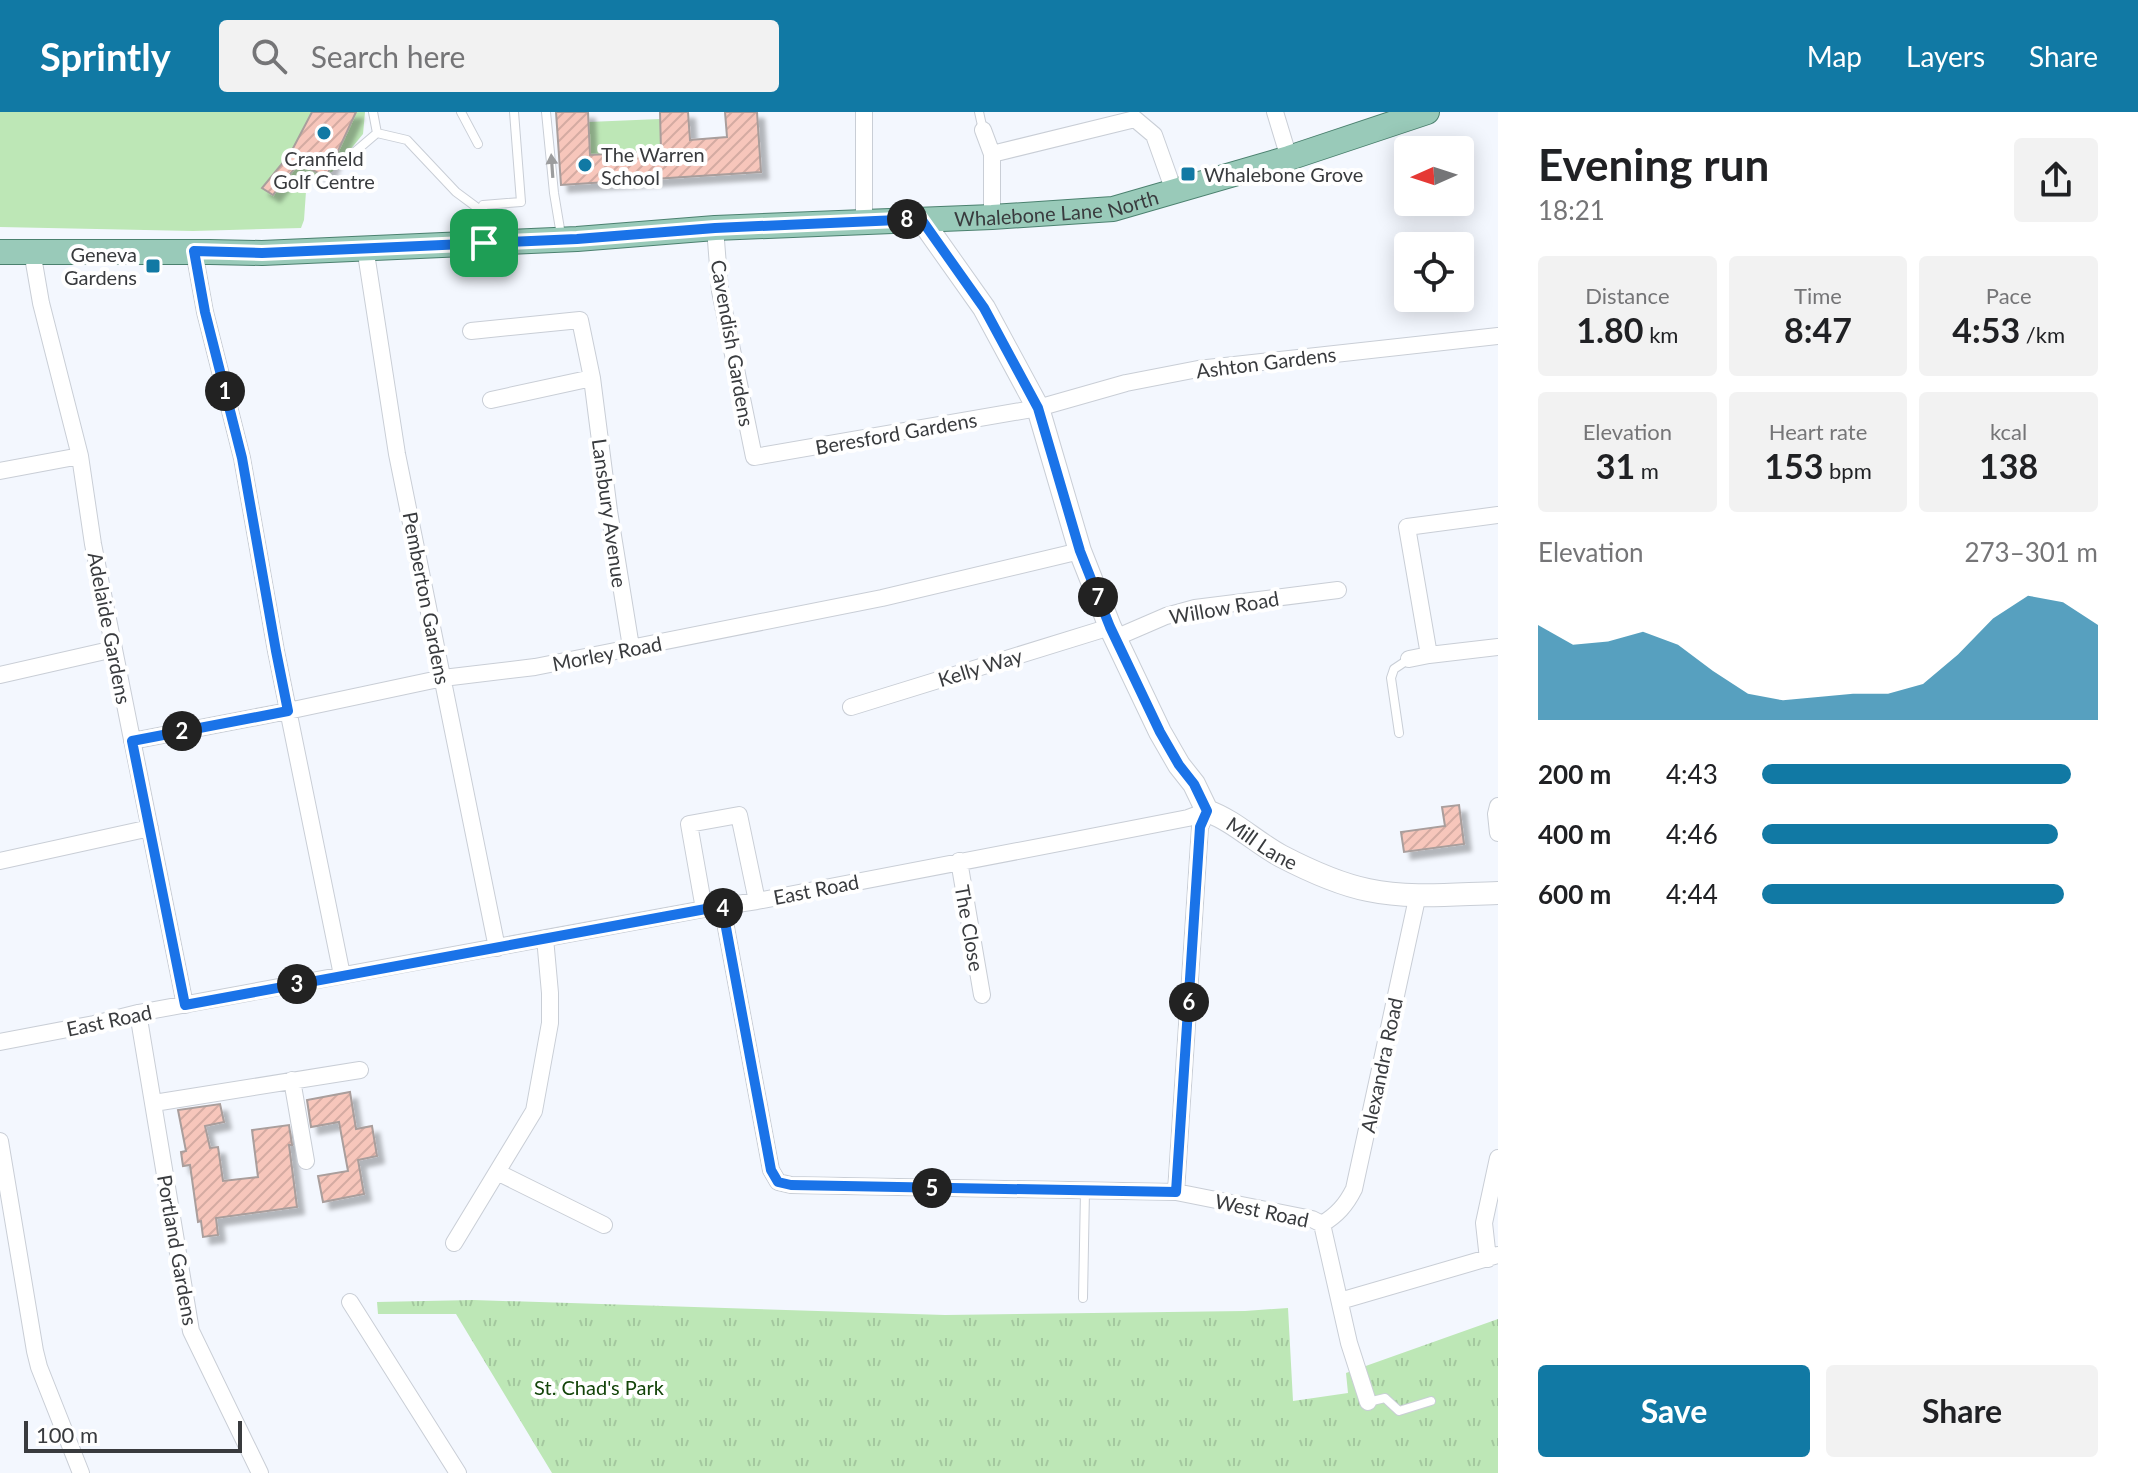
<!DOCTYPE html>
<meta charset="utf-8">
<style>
body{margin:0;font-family:Lato,sans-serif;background:#f2f2f2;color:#202124;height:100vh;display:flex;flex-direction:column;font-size:30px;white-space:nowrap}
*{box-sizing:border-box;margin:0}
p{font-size:26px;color:#757577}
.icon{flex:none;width:44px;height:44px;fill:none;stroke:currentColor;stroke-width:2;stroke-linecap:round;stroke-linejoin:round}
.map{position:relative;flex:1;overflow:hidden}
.sheet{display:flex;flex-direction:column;background:#fff;width:640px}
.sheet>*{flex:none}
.needle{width:52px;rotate:267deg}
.controls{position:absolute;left:1394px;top:24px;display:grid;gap:16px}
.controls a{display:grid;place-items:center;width:80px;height:80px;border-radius:8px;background:#fff;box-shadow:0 4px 20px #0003;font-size:40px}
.scale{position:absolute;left:24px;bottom:20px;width:218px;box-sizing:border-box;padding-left:8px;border:4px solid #393b3e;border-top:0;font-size:22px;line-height:28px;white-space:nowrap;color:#393b3e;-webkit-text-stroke:6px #fff;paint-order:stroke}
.pin{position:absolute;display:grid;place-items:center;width:68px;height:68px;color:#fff;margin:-34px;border-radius:16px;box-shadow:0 4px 12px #0006}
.km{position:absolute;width:40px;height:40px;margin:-20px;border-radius:50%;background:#222;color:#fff;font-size:22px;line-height:40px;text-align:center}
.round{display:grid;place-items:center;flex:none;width:84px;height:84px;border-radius:8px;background:#f2f2f2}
.summary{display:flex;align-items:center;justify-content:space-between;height:136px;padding:0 40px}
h1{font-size:44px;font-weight:700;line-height:60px}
.figures{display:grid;grid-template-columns:repeat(3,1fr);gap:12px;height:136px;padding:8px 40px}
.figures div{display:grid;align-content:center;border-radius:8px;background:#f2f2f2;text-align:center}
.figures b{font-size:34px;font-weight:700}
.figures small{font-size:22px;font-weight:400}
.figures p{font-size:22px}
.chart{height:224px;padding:16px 40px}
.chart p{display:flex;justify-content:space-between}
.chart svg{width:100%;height:144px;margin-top:8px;fill:#1179a4;opacity:.7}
.primary-button{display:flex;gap:16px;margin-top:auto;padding:16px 40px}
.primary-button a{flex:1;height:92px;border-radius:8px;background:#1179a4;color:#fff;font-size:32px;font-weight:700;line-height:92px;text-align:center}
.primary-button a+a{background:#f2f2f2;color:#202124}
ul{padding:0 40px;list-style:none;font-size:26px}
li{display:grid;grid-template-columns:128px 96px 1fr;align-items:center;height:60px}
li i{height:20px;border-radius:10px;background:#1179a4}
header{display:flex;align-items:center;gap:48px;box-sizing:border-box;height:112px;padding:0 40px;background:#1179a4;color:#fff}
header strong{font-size:38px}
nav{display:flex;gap:44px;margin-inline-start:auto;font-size:28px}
.search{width:560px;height:72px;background:#f2f2f2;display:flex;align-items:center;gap:20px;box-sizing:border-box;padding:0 28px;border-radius:8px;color:#757577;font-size:30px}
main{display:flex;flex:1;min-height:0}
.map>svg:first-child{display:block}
</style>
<header>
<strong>Sprintly</strong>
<div class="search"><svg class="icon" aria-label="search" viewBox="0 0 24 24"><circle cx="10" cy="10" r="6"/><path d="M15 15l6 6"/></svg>Search here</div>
<nav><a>Map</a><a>Layers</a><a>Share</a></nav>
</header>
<main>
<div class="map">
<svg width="1498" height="1361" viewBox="0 0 1498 1361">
<defs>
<pattern id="park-tufts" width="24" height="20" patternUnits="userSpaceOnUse" patternTransform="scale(2)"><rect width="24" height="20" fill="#bde7b6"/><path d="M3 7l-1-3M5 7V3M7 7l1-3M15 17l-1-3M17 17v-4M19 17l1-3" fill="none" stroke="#a3c79e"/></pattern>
<pattern id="building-hatch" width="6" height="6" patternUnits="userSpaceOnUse" patternTransform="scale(2)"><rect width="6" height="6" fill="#f7c6bb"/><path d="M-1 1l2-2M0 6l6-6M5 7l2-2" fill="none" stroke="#d4aba2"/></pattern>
<filter id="shadow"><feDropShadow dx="7" dy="7" stdDeviation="2" flood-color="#0004"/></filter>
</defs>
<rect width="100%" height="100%" fill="#f3f7fe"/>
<path fill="#bde7b6" d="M 0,0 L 365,0 L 363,22 L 332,60 L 307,65 L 304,108 L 301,116 L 193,119 L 0,115 Z
M 660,7 L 661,39 L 590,43 L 588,10 Z"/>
<path fill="url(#park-tufts)" d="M 473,1188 L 945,1203 L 1245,1199 L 1288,1196 L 1293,1289 L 1348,1281 L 1346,1261 L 1498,1207 L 1498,1361 L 552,1361 L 456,1202 L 378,1202 L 377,1190 Z"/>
<path fill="url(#building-hatch)" stroke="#a99e9c" stroke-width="2" filter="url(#shadow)" d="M 312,0 L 356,0 L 326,65 L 299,51 L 273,83 L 262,76 L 290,42 Z
M 556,0 L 588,0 L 590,43 L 661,39 L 660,0 L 688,0 L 690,28 L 727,25 L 725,0 L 757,0 L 761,60 L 561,73 Z
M 1459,693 L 1464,732 L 1404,740 L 1401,720 L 1445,714 L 1442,695 Z
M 350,980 L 356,1017 L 372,1014 L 377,1044 L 358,1048 L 364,1082 L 323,1090 L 318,1064 L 348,1059 L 339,1010 L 311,1015 L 307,988 Z
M 220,992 L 224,1010 L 205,1014 L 210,1036 L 218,1035 L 223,1069 L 258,1065 L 252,1018 L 289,1013 L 292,1033 L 289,1033 L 297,1095 L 216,1106 L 218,1123 L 203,1125 L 201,1109 L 198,1110 L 190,1053 L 183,1054 L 181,1040 L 186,1039 L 178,998 Z"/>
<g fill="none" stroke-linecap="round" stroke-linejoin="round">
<g stroke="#c9ced6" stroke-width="10">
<path id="lane" d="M 373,0 L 377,21
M 461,0 L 478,32
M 546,0 L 554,81 L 561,123
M 979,0 L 983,18
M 343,50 L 377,21 L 407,28 L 456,80 L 483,100
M 484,130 L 483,93 L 521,90 L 514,0
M 1399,621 L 1391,566 L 1394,557 L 1409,547
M 1083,1186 L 1085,1079
M 1368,1290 L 1385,1286 L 1399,1299 L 1431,1289"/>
</g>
<g stroke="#c9ced6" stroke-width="18">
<path id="street" d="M 1275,0 L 1289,46
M 983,18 L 992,42 L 992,105
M 992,42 L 1135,7 L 1154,23 L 1174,79
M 864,109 L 864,0
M 715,116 L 720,179 L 754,345 L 1038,296 L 1126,271 L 1198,257 L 1498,224
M 365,135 L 397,342 L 497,836
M 32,139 L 41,191 L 80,344 L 93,432 L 185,893
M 194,139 L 205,200 L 242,346 L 276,539 L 342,863
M 471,219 L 580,208 L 592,266 L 609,399 L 631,535
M 491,288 L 592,266
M 0,359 L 80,344
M 1115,526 L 1166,504 L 1195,496 L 1338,478
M 1429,543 L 1407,415 L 1498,403
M 1409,547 L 1429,543 L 1498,535
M 0,563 L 114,537
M 851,595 L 1110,515
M 132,629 L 288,599 L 443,566 L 535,555 L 882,486 L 1080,439
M 1498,694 L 1496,702 L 1498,721
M 0,749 L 150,716
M 959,749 L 982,883
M 722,794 L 771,1058 L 778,1070 L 791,1073 L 1176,1080 L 1312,1107 L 1322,1112 L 1349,1231 L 1368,1290
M 704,797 L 689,712 L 739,703 L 757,789
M 138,901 L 191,1219 L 260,1361
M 0,930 L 94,912 L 138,901 L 704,797 L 757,789 L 1070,729 L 1188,706 L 1207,699
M 292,968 L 306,1049
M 154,991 L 360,958
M 0,1029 L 35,1239 L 39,1255 L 81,1361
M 497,1060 L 604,1113
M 1176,1080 L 1200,715 L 1207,699
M 1322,1112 C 1337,1103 1346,1093 1354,1077 L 1418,782
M 454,1131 L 534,999 L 550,911 L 550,881 L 545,826
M 1488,1147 L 1484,1111 L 1498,1046
M 1340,1189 L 1498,1143
M 350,1190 L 458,1361"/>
</g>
<g stroke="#c9ced6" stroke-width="24">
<g id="secondary">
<path id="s1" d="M 921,107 L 984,196 L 1038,296 L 1080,439 L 1110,515 L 1160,620 L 1179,653 L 1194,672 L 1207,699 C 1235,709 1255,730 1281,744 C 1308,758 1338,772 1368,778 C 1410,787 1455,782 1498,781"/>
</g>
</g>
<g stroke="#4b816f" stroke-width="26">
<g id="primary">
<path id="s2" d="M 0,140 L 210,140 L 262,141 L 577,127 L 715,116 L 992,105 L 1113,97 L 1289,46 L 1427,0"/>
</g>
</g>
<use href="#lane" stroke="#fff" stroke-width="8"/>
<use href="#street" stroke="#fff" stroke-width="16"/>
<use href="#secondary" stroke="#fff" stroke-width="22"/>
<use href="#primary" stroke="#99cab9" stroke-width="24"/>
</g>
<defs><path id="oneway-solid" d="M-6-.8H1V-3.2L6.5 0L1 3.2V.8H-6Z" transform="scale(2)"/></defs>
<use fill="#9c9d9e" href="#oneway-solid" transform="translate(552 54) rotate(-94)"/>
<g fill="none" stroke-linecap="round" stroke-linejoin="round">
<g stroke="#fff" stroke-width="16">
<path id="route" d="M 921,107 L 984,196 L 1038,296 L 1080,439 L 1110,515 L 1160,620 L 1179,653 L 1194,672 L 1207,699 L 1200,715 L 1176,1080 L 791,1073 L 778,1070 L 771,1058 L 722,794 L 185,893 L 132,629 L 288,599 L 276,539 L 242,346 L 205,200 L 194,139 L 262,141 L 577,127 L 715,116 Z"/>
</g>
<use href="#route" stroke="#1a73e8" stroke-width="10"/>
</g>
<g fill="#1179a4" stroke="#fff" stroke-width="3">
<circle cx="324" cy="21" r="8"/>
<circle cx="585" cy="53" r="8"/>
<rect x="1180" y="54" width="16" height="16" rx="4"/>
<rect x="145" y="146" width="16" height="16" rx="4"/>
</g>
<g text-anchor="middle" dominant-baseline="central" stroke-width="8" stroke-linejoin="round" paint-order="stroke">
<g font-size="20" fill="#393b3e" stroke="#fff" text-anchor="start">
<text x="601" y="42">The Warren<tspan x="601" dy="23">School</tspan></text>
<text x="324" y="46" text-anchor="middle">Cranfield<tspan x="324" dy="23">Golf Centre</tspan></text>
<text x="1204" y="62">Whalebone Grove</text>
<text x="137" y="142" text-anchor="end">Geneva<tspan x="137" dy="23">Gardens</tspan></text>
</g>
<g font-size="20" fill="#393b3e" stroke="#fff">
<text stroke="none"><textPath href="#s2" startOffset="1058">Whalebone Lane North</textPath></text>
<text transform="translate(733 231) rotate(80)">Cavendish Gardens</text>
<text transform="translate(1266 250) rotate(-7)">Ashton Gardens</text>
<text transform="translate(896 321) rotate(-10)">Beresford Gardens</text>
<text transform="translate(610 401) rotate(82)">Lansbury Avenue</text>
<text transform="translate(427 486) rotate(79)">Pemberton Gardens</text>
<text transform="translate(1224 495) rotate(-10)">Willow Road</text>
<text transform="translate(110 516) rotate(79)">Adelaide Gardens</text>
<text transform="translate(607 541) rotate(-11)">Morley Road</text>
<text transform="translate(980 555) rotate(-17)">Kelly Way</text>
<text stroke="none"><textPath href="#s1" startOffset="726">Mill Lane</textPath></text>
<text transform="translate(816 777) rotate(-11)">East Road</text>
<text transform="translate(970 816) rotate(80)">The Close</text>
<text transform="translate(109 908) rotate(-12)">East Road</text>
<text transform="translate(1381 953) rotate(-78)">Alexandra Road</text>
<text transform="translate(1262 1098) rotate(12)">West Road</text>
<text transform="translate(178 1138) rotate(80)">Portland Gardens</text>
</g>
<g font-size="20" fill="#134409" stroke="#fff">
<text x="599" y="1275">St. Chad's Park</text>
</g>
</g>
</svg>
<div class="controls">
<a><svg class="needle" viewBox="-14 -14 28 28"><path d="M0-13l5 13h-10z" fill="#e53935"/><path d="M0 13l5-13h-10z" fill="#757577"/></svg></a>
<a><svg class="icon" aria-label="locate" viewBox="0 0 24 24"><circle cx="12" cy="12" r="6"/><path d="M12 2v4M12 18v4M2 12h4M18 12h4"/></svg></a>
</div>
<div class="scale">100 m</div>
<div class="pin" style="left:484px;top:131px;background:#1e9e55"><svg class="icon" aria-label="arrive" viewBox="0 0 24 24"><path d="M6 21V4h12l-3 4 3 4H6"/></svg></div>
<b class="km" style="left:225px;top:279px">1</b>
<b class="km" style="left:182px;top:619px">2</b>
<b class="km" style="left:297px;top:872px">3</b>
<b class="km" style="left:723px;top:796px">4</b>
<b class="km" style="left:932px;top:1076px">5</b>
<b class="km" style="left:1189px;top:890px">6</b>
<b class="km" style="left:1098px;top:485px">7</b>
<b class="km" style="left:907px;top:107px">8</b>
</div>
<section class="sheet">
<div class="summary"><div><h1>Evening run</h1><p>18:21</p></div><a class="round"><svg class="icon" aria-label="share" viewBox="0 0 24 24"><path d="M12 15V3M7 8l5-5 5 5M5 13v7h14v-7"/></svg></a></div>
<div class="figures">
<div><p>Distance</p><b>1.80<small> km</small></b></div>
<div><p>Time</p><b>8:47</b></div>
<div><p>Pace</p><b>4:53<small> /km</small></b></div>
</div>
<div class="figures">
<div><p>Elevation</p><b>31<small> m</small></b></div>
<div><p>Heart rate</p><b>153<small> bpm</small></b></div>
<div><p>kcal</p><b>138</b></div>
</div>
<div class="chart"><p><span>Elevation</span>273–301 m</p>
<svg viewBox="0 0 160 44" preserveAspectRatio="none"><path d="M0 44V15L10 21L20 20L30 17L40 21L50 29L60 36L70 38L80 37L90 36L100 36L110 33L120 24L130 13L140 6L150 8L160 15V44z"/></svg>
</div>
<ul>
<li><b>200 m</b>4:43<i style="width:92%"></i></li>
<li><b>400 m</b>4:46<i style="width:88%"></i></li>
<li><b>600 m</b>4:44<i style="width:90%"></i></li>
</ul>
<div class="primary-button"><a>Save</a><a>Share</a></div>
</section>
</main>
